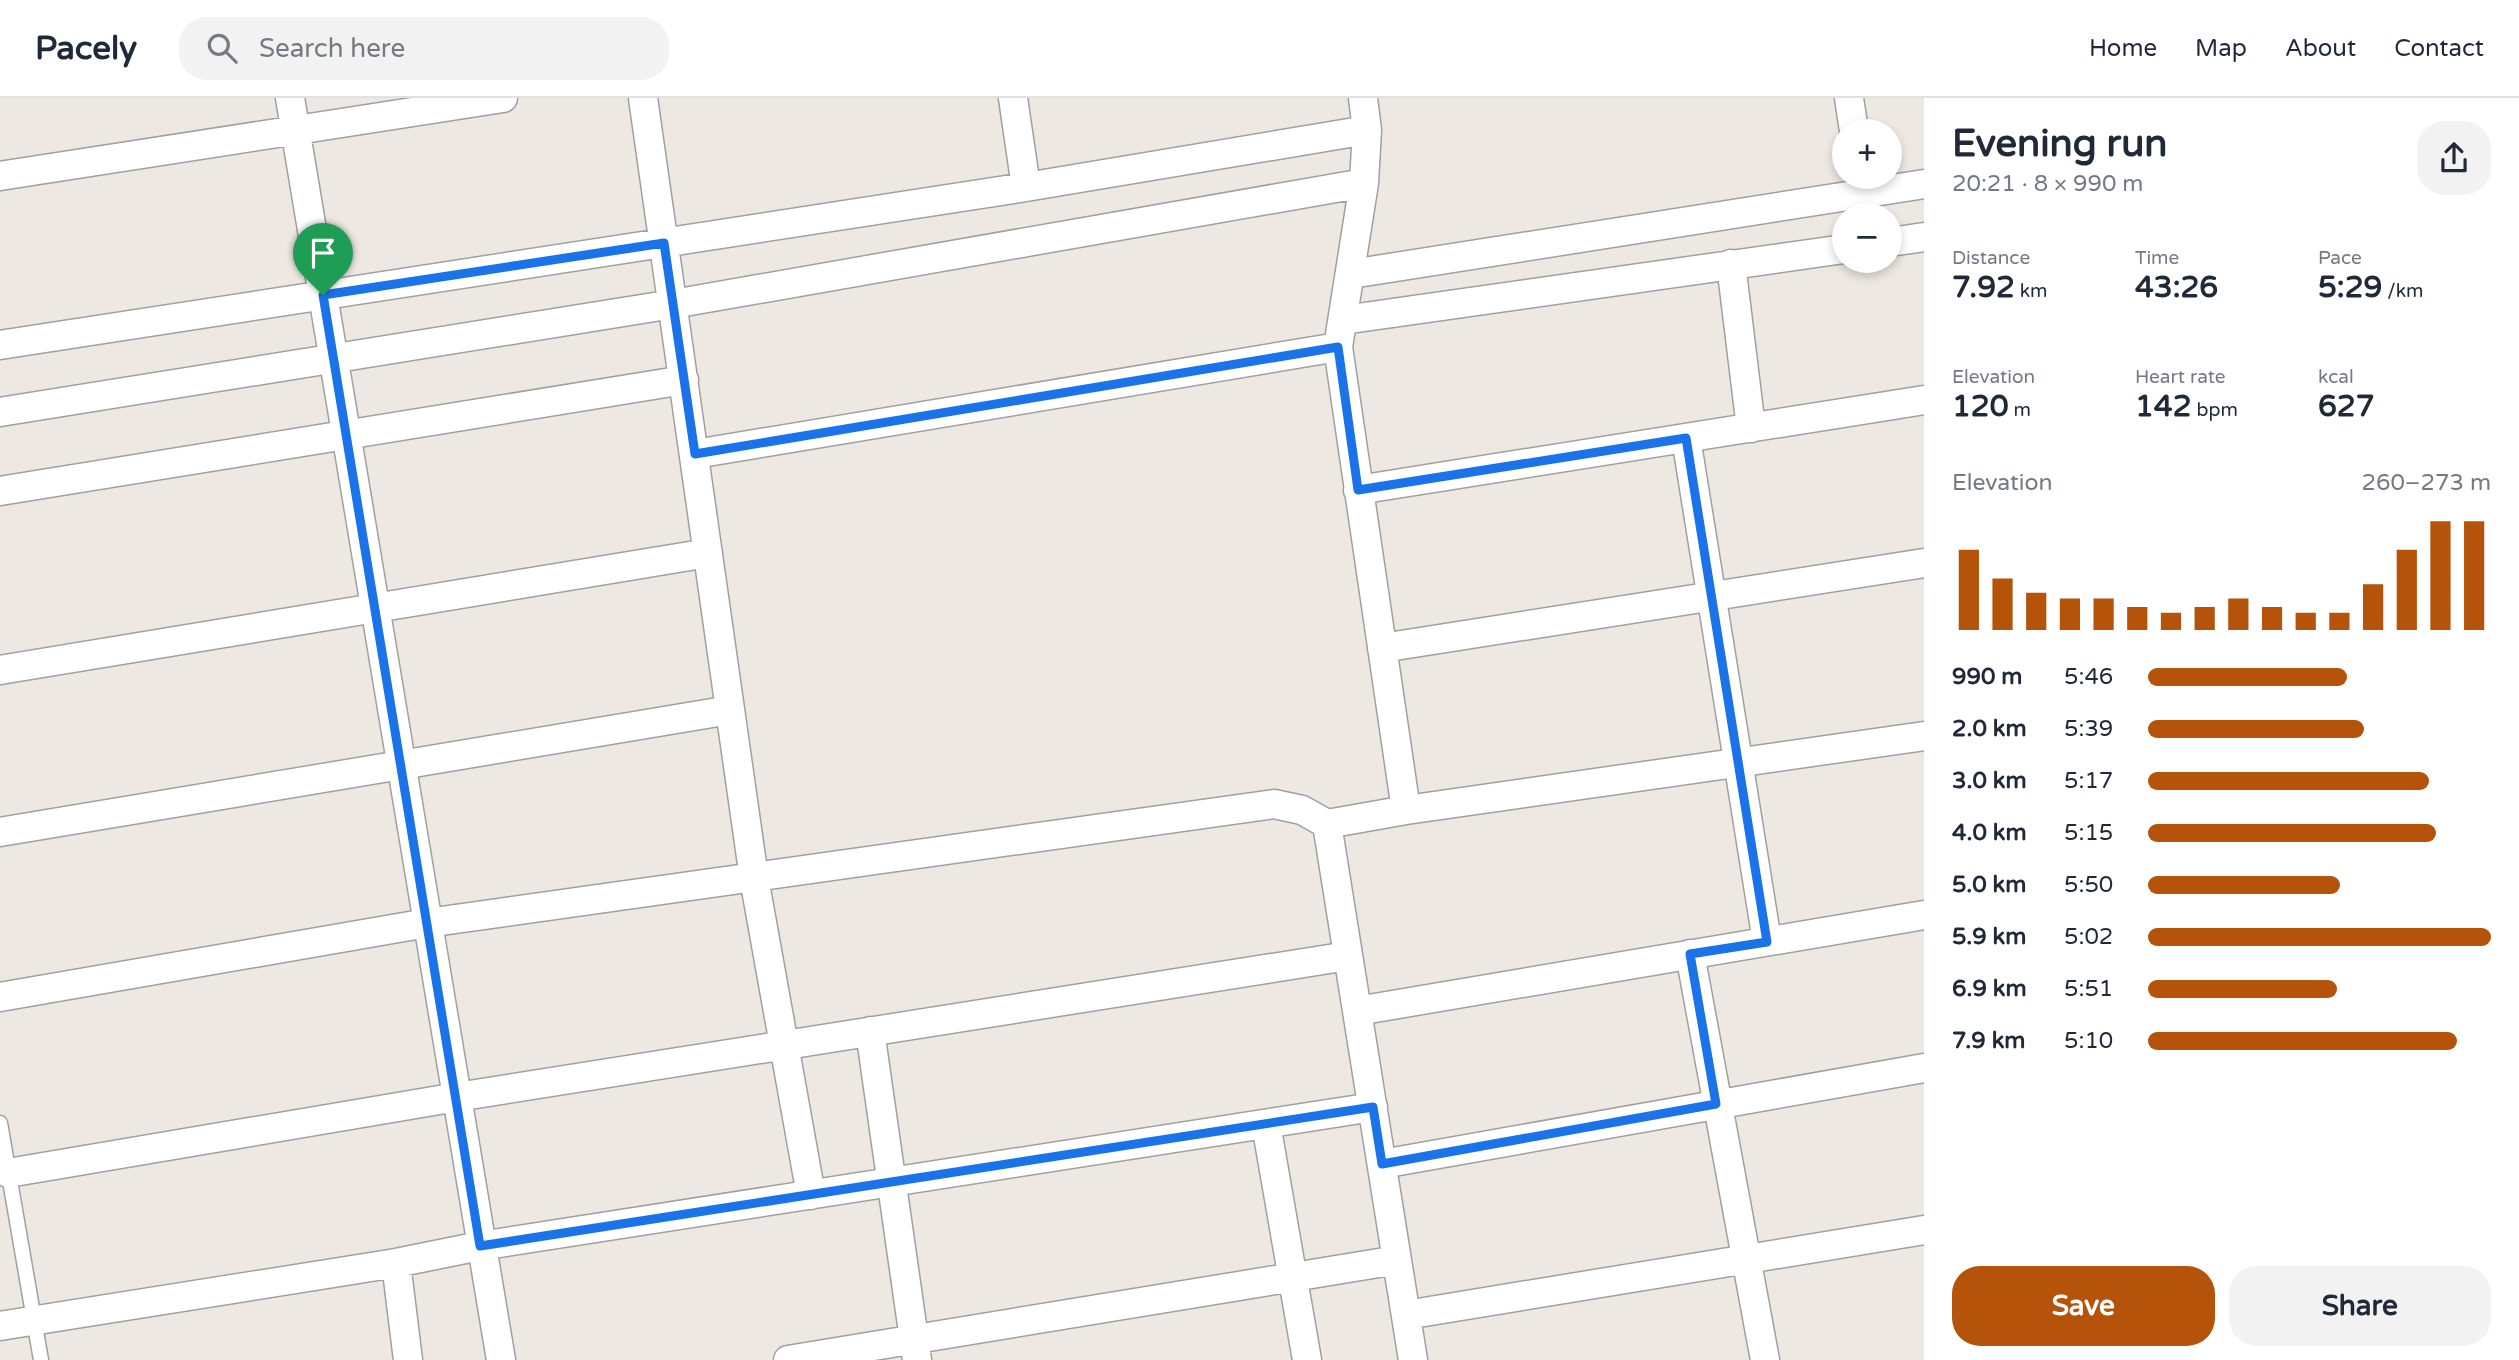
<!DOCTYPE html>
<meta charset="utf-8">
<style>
body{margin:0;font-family:"Varela Round",sans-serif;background:#f2f2f3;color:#1f2937;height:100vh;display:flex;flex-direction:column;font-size:26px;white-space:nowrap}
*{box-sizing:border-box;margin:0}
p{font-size:23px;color:#747a83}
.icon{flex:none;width:38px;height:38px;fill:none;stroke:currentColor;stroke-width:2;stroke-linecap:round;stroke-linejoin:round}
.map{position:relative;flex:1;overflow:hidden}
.panel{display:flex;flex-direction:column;background:#fff;width:595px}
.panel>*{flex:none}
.fabs{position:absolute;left:1832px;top:21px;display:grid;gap:14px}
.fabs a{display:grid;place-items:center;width:70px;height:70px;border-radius:50%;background:#fff;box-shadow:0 4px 10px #0003;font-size:35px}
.pin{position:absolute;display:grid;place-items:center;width:60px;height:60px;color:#fff;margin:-72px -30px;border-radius:50% 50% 50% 0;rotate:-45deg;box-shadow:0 0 7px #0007}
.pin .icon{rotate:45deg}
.round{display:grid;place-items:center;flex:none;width:74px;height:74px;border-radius:28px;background:#f2f2f3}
.head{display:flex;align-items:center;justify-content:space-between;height:119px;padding:0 28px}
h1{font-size:38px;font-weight:700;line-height:52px}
.metrics{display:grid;grid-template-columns:repeat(3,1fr);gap:10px;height:119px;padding:7px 28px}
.metrics div{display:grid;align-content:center}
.metrics b{font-size:30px;font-weight:700}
.metrics small{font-size:19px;font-weight:400}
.metrics p{font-size:19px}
.chart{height:196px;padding:14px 28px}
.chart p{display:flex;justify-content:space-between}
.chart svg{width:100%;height:126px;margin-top:7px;stroke:#b45309;stroke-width:6}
.primary-button{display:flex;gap:14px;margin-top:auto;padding:14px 28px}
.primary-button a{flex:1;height:80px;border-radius:28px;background:#b45309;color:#fff;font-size:28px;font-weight:700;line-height:80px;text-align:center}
.primary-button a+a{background:#f2f2f3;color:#1f2937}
ul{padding:0 28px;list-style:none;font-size:23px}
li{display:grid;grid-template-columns:112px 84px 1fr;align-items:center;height:52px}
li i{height:18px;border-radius:9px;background:#b45309}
header{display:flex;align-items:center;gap:42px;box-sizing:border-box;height:98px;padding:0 35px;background:#fff;border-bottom:2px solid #e0e1e3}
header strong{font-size:33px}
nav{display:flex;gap:38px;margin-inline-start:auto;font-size:24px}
.search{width:490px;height:63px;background:#f2f2f3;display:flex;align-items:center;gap:18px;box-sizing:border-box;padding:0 24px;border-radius:28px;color:#747a83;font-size:26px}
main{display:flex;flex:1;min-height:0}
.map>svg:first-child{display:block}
</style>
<header>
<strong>Pacely</strong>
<div class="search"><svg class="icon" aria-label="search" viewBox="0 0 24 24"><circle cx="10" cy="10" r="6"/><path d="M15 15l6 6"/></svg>Search here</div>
<nav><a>Home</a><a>Map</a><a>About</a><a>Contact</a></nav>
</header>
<main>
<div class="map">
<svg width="1924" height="1262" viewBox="0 0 1924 1262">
<rect width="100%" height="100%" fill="#eee8e2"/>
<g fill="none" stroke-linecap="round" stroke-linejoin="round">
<g stroke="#a0a0a0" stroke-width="17">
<path id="service" d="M 0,1025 L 41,1262"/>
</g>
<g stroke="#a0a0a0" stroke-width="31">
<path id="minor" d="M 290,0 L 501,1262
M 643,0 L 754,780 L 811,1097
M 1013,0 L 1026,89
M 1363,0 L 1367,32 L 1364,85 L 1338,249 L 1406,712
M 1849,0 L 1854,33
M 0,78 L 503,0
M 1890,144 L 1924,139
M 1731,166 L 1751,330
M 1351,176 L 1924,86
M 1343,222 L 1844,151
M 0,247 L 1026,89 L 1367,32
M 0,314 L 673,206 L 1364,85
M 1686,340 L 1767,843
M 695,356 L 1338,249
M 1358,392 L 1924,302
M 0,393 L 684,282
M 1382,550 L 1924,465
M 0,572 L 708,455
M 1327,726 L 1413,1262
M 0,734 L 730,612
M 1690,856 L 1765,1262
M 0,899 L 427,825 L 1274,706 L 1302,712 L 1327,726 L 1406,712 L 1924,638
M 1357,913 L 1924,817
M 870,933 L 917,1262
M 1266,1026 L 1307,1262
M 1382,1066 L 1924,970
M 8,1075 L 457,999 L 1348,858
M 396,1165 L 408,1262
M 1406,1217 L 1924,1132
M 0,1228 L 396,1165 L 480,1148 L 1373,1009
M 788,1262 L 1397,1162"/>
</g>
<use href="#service" stroke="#fff" stroke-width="14"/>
<use href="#minor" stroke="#fff" stroke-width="28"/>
</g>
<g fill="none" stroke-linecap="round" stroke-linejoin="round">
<g stroke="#fff" stroke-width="14">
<path id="route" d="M 664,145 L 695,356 L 1338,249 L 1358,392 L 1686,340 L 1767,844 L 1690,856 L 1716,1006 L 1382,1066 L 1373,1009 L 480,1148 L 323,197 Z"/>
</g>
<use href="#route" stroke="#1a73e8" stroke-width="9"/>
</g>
</svg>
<div class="fabs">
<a>+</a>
<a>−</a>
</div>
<div class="pin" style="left:323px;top:197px;background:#1e9e55"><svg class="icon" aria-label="arrive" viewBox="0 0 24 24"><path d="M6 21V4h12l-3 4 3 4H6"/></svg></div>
</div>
<section class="panel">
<div class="head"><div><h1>Evening run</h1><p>20:21 · 8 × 990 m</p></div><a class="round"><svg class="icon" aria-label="share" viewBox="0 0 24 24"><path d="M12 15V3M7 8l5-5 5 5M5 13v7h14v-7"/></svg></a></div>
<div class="metrics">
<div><p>Distance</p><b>7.92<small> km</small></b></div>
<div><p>Time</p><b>43:26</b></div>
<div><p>Pace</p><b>5:29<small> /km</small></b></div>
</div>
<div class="metrics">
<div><p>Elevation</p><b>120<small> m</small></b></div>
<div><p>Heart rate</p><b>142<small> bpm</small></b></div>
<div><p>kcal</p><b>627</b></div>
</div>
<div class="chart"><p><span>Elevation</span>260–273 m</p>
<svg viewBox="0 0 160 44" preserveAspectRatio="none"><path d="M5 44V16M15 44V26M25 44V31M35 44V33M45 44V33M55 44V36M65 44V38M75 44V36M85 44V33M95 44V36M105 44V38M115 44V38M125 44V28M135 44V16M145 44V6M155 44V6"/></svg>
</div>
<ul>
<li><b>990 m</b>5:46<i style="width:58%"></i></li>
<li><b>2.0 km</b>5:39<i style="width:63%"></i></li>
<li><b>3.0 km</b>5:17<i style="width:82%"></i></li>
<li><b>4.0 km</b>5:15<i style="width:84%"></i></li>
<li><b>5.0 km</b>5:50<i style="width:56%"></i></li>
<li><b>5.9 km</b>5:02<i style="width:100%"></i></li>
<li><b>6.9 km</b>5:51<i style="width:55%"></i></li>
<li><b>7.9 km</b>5:10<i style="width:90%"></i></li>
</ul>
<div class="primary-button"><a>Save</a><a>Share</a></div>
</section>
</main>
